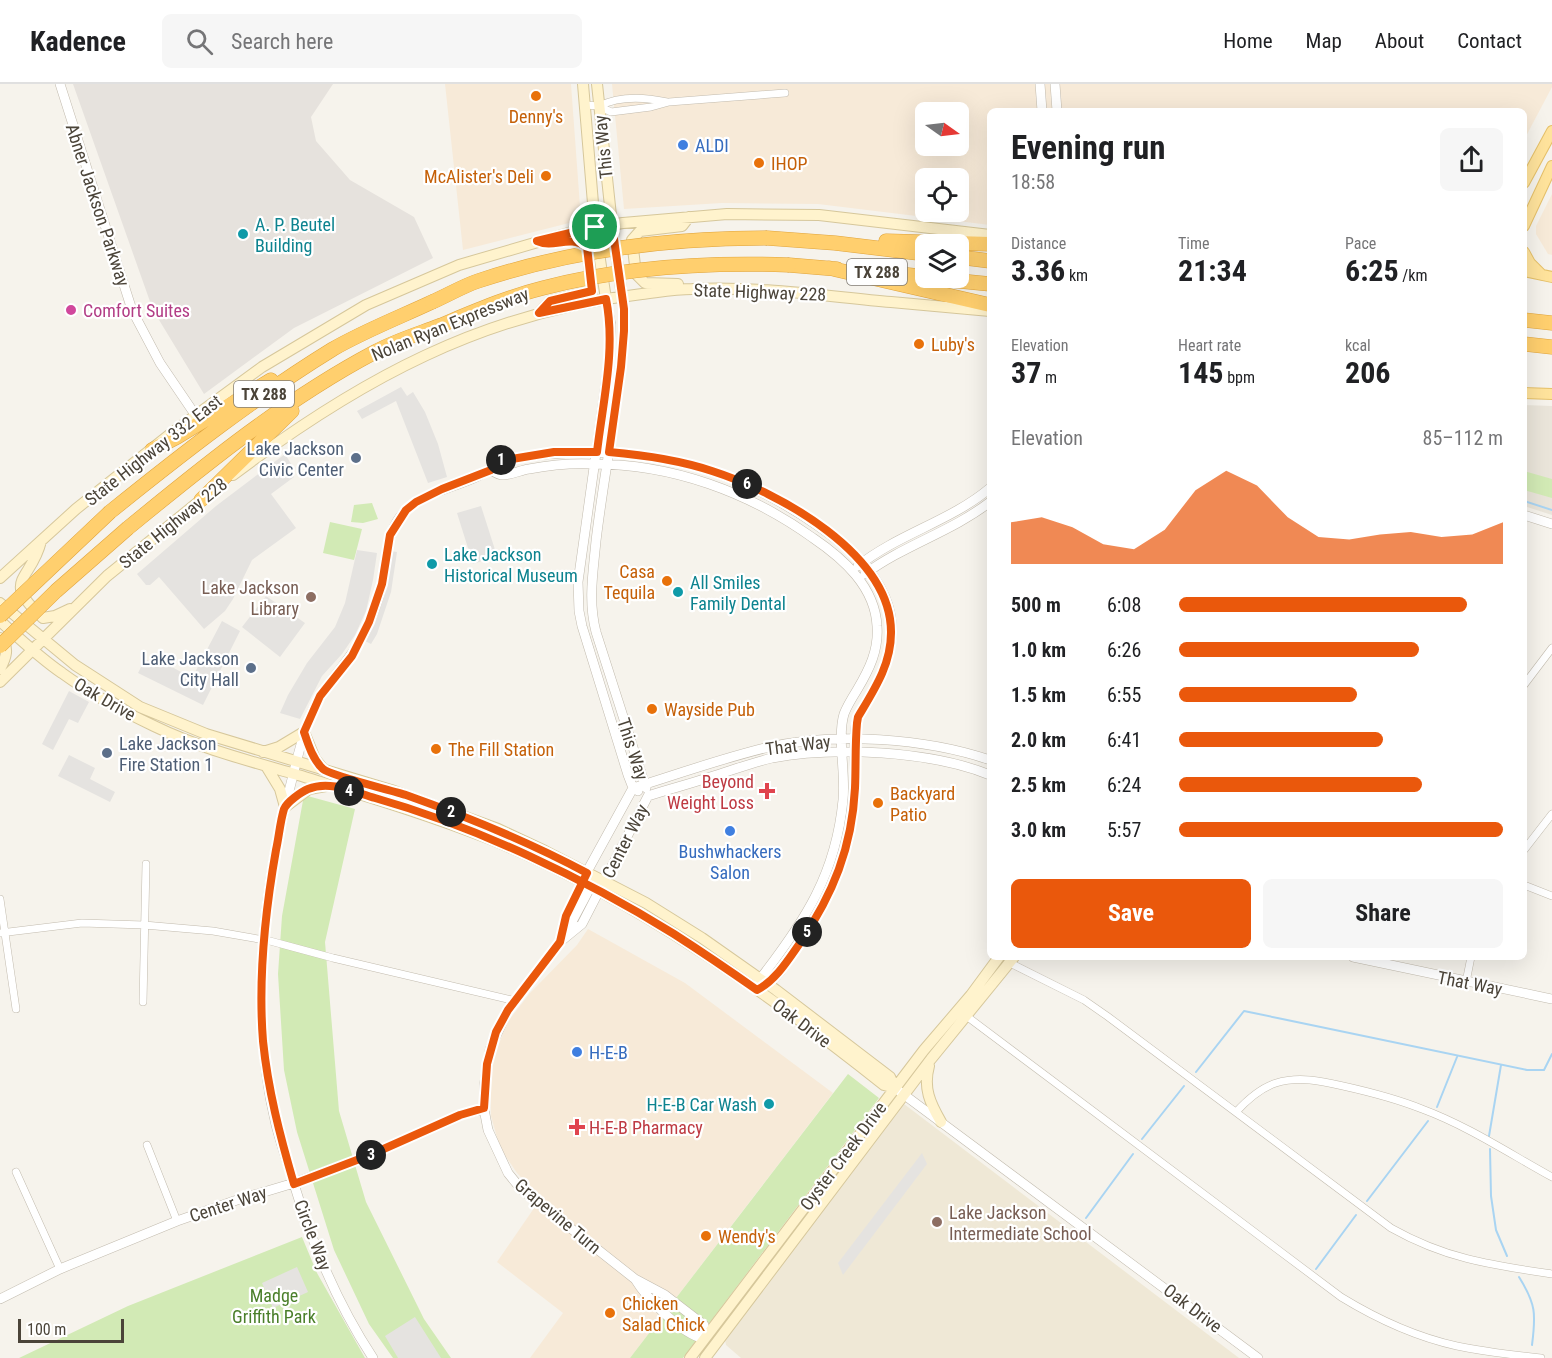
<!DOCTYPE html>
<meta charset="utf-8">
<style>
body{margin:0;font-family:"Roboto Condensed",sans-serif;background:#f6f6f6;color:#202124;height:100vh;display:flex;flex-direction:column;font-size:22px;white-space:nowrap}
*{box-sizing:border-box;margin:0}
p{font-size:20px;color:#757577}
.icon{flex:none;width:33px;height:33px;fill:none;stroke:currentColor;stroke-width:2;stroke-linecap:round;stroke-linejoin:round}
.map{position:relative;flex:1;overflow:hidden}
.panel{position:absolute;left:987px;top:24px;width:540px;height:852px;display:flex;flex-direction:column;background:#fff;border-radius:9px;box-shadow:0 6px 24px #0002}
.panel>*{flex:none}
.needle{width:39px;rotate:104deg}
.buttons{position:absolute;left:915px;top:18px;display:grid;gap:12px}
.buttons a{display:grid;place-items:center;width:54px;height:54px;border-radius:9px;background:#fff;box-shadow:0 6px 24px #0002;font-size:30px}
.scale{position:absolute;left:18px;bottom:15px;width:106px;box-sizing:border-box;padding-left:6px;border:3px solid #4b4439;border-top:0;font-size:16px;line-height:21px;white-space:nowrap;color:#4b4439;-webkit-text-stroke:4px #fff;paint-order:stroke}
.pin{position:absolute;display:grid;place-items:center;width:51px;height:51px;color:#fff;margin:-26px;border:3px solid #fff;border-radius:50%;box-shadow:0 2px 6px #0007}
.km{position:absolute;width:30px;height:30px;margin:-15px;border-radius:50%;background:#222;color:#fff;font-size:16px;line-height:30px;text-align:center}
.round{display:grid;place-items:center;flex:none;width:63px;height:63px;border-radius:9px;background:#f6f6f6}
.head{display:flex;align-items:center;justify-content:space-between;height:102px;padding:0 24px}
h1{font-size:33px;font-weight:700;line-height:45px}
.metrics{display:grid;grid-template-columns:repeat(3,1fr);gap:9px;height:102px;padding:6px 24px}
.metrics div{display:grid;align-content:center}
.metrics b{font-size:30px;font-weight:700}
.metrics small{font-size:16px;font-weight:400}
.metrics p{font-size:16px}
.chart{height:168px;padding:12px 24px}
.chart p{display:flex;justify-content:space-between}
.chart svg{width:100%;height:108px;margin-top:6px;fill:#ea580c;opacity:.7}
.button{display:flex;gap:12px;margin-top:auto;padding:12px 24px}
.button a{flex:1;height:69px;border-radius:9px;background:#ea580c;color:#fff;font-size:24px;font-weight:700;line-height:69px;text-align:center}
.button a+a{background:#f6f6f6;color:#202124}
ul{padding:0 24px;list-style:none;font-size:20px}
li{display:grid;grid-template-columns:96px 72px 1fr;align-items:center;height:45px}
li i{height:15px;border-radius:8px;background:#ea580c}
header{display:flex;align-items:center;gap:36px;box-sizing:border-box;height:84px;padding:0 30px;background:#fff;border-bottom:2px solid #e0e0e0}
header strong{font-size:28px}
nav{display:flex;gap:33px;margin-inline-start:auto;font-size:21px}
.search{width:420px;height:54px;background:#f6f6f6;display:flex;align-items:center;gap:15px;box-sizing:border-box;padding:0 21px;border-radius:9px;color:#757577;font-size:22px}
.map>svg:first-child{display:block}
</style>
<header>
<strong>Kadence</strong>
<div class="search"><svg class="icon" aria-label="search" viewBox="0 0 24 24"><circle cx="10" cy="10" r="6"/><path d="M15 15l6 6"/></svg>Search here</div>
<nav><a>Home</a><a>Map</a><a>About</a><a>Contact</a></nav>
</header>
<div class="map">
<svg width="1552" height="1274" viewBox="0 0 1552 1274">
<rect width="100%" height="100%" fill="#f6f3ec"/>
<path fill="#eae5da" d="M 1524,321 L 1552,322 L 1552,431 L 1524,422 Z"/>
<path fill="#f7ead8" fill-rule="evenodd" d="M 445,0 L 571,0 L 581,136 L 463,166 Z
M 612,0 L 1552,0 L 1552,3 L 1524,56 L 1524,27 L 990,27 L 990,141 L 818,120 L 722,119 L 624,125 ZM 926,28 L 958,28 L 958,62 L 926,62 ZM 926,94 L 958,94 L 958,128 L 926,128 Z
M 1552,110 L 1552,171 L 1548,170 L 1536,150 L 1536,142 Z
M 588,845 L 685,899 L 833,1009 L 630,1274 L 530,1274 L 563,1229 L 497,1178 L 541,1114 L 517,1089 L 500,1064 L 491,1032 L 490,986 L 506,940 L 530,909 L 577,861 Z"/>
<path fill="#e6e2dd" d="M 73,0 L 333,0 L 311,33 L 316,57 L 350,96 L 414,133 L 433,174 L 294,244 L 204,310 L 153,226 Z"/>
<path fill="#efe8d6" d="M 904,1020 L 1239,1274 L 741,1274 L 726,1261 L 725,1256 Z"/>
<path fill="#d2eab5" d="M 1524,387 L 1552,395 L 1552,414 L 1524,406 Z
M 372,419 L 378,435 L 363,439 L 351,438 L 354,421 Z
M 330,438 L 362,445 L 354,476 L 323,469 Z
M 304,711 L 355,725 L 325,858 L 339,1027 L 366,1118 L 424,1235 L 451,1274 L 393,1274 L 369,1240 L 334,1166 L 297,1048 L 284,986 L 278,890 L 282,832 Z
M 848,990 L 879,1014 L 683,1274 L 630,1274 Z
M 302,1153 L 317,1189 L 365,1274 L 19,1274 L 128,1222 Z"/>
<path fill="#e5e3e0" d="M 401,303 L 407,312 L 413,308 L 425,328 L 438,360 L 447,393 L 428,399 L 396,317 L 362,335 L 357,327 Z
M 285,370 L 293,383 L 290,385 L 294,393 L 271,410 L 296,444 L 252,476 L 233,515 L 225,527 L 204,545 L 159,493 L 150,501 L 146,501 L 137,490 L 216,422 Z
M 481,422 L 497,472 L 473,480 L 457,429 Z
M 357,466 L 377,469 L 373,496 L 366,527 L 355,551 L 342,570 L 322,592 L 300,635 L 280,629 L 288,611 L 307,579 L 335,543 L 345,519 Z
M 391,467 L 397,468 L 391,508 L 377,550 L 371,560 L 365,557 Z
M 266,512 L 305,539 L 280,573 L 242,543 Z
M 222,537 L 240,547 L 203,621 L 138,589 L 145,575 L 158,582 L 161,577 L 192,594 Z
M 69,607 L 89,618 L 78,639 L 69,635 L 53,666 L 42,660 Z
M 69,671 L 95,684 L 90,695 L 115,708 L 110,718 L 58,692 Z
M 922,1069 L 927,1080 L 843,1191 L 838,1179 Z
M 297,1183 L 308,1208 L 273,1224 L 262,1199 Z
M 415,1233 L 441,1274 L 398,1274 L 385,1252 Z"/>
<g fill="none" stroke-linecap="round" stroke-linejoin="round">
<path stroke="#a9d4f2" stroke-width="2" d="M 1524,417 L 1552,426
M 1196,988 L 1244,927 L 1527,986 L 1544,986 L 1552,970
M 1437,1023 L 1457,973
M 1489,1052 L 1501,981
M 1142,1055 L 1184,1002
M 1490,1065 L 1491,1112 L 1496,1146 L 1507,1172
M 1367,1117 L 1428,1037
M 1086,1134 L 1133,1070
M 1316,1185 L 1356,1131
M 1519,1193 C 1536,1220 1536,1230 1532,1261"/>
<g stroke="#c2bbae" stroke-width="8">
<path id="minor" d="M 585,21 L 599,22 L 611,28 L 651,23 L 669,18 L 785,9
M 599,22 C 619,12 645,13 667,18
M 1524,601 L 1552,564
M 1524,766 L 1552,730
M 1524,801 L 1552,812
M 0,815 L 16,925
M 0,849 L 82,839 L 144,841 L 213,847 L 270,857 L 333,874 L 516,917
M 1008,878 L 1084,916 L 1107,932 L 1391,1144 C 1446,1175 1491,1181 1552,1190
M 1466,898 L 1471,873
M 143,918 L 146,780
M 965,931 L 1341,1213 C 1377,1235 1416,1253 1457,1262 C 1485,1268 1513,1271 1541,1274
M 1236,1028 C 1247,1016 1260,1004 1276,999 C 1299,992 1321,997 1343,1002 C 1370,1008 1397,1015 1422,1025 C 1468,1042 1510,1070 1552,1093
M 147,1061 L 177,1137
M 16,1088 L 60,1185"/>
</g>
<g stroke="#c2bbae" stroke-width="10">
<path id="tertiary" d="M 60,0 L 132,226 L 160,279 L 196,332
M 1040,0 L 1042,27
M 1055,0 L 1057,27
M 622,212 C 627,250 621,288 615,326 C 609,370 601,414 596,457 C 593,489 588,517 596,548 L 646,704
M 606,215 L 611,241 L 608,283 L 578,498 L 579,527 L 582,542 L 628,691 L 633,704 L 638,707
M 491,386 C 494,388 499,391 503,391 C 511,391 521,386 529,385 C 550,381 572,379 593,380 C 672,380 749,408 813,454 C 844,475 875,503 877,542 C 879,566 869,586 857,606 C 852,614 847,622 844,630 C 837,654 846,690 843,716 C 836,790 805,837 760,895 L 759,901
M 1524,431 L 1552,440
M 858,482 C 898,450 951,437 990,404
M 865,490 C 904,461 951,448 990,418
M 648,712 C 669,705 690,700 710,693 C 730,687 751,679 772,674 C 834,662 931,667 990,691
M 566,849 L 590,804 L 591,797
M 560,858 L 566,832 L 589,784 L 633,704 C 678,690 723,674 769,663 C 836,648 925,654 990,676
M 1353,873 L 1552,915
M 895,1004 L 1258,1274
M 635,1195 C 647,1215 682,1250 704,1255 L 704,1241 L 665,1211 L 635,1195 L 521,1105 L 508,1089 L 488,1046 L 484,1025 L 484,1002 L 490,965 L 508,926 L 560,858 L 582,840 L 648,712
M 0,1215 L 60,1185 L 177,1137 L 237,1116 L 294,1099 L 370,1071 L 461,1031 L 484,1025
M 373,1274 C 342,1227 318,1173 300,1119 C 292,1093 283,1067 276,1041 C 250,934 261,816 288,711 C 295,685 300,658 310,633 C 322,601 350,579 365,548 C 372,533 378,517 382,501 C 387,477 385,453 400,433 C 425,401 475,404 499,377 C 617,355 720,373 818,442 C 844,460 872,482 885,513 C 899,545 889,580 873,608 C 868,617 860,626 857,636 C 852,657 856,682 855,704 C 852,763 832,811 800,859 C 790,874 778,895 762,904"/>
</g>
<g stroke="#d6c79b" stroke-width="12">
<path id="secondary" d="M 583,0 L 595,143 L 606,215
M 597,0 L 612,141 L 622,212
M 678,200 L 645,199 L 636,190 L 632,156 L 640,147 L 682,142 L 689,133
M 540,228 L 550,217 L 592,207 L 587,163 C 575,155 568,156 554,159
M 233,391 C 359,296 483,228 642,210 C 659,208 675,205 692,205 C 759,202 824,212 891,218 C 924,221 957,224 990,227
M 41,457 C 31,498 0,495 43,534 L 55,532 L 70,525
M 0,494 L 76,425 L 173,348 L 262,283 L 366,221 L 459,181 L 579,146 L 623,139 L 727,130 L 819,131 L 990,151
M 0,519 L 75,581 L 140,623 L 206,650 L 391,706 L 498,745 L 545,767 L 646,819 L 702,854 L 776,906 L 890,993 L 895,1004
M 0,537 C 20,555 40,574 62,589 C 91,610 122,627 154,642 C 199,664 250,677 298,691 C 363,711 427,730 490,755 C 634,814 763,905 884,1001 L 895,1004
M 0,585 C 6,574 10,563 0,554
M 0,598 L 107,492 L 207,411
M 263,668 L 279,663 L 304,648 L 315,675 L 324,686
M 266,682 L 280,705 L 285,723 L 309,705 L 326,702
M 929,982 C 923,1004 930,1019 941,1038
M 690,1274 L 924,966 L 971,911 L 999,873
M 705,1274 L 931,975 L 1014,873"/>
</g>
<g stroke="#e6c16a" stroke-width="12">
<path id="primary" d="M 1524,99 L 1552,47
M 1524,142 L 1552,82
M 1524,168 L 1530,179 L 1542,191
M 1524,187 L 1552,193
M 1524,309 L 1552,310"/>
</g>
<g stroke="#e0a43c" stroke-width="15">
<path id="motorway" d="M 767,154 L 835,159 L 926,170
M 886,157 L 990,160
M 958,173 L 990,177
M 789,181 L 837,185
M 829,184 L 990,221
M 874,187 L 926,193
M 929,194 L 990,200
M 1524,236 L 1552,239
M 1524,260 L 1552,263
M 152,366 L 177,353 L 271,296
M 201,416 L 292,327
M 110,428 C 182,370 255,313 333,265 C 364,247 400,233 432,218
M 128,444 C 206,380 286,315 375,268 C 395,257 418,250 439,242"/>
</g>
<use href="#minor" stroke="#fff" stroke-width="7"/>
<use href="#tertiary" stroke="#fff" stroke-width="9"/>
<use href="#secondary" stroke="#fff3cd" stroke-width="10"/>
<use href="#primary" stroke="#ffe39c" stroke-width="10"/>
<use href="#motorway" stroke="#ffcf6e" stroke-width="14"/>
<g stroke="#e0a43c" stroke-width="15" stroke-linecap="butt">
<path id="motorway-bridge" d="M 432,218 C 448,211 463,202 478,197 C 571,166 669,154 767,154
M 439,242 C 473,228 507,213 543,204 C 623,183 706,178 789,181
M 0,532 L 110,428
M 0,562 L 56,507 L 128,444"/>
</g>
<use href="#motorway-bridge" stroke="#ffcf6e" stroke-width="14"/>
</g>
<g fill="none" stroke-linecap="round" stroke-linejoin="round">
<g stroke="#fff" stroke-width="12">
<path id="route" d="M 595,143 L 537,157 C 555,165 568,150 587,163 L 592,207 L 550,217 L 539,229 L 606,215 C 616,265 603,317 597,368 L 554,368 L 500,377 L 491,386 L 442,405 L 416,418 L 406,426 L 390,451 L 382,500 L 369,538 L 352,572 L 320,612 L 304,648 C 308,660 313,676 323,685 C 331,692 391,706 406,711 C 468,733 529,758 587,789 L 566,832 L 560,858 L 508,926 L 496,948 L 487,980 L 484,1024 L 460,1031 L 370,1071 L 294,1100 C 280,1052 268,1006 263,957 C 258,894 265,828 276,766 C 279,753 280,738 284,725 C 287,718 301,708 308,705 C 330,696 354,708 375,714 C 477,743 584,794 674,850 C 702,868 730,887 757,906 C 776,896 788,876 800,859 C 833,810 852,764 855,704 C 856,682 855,661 857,639 L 858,633 C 874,606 891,581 891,549 C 892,470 778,408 712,387 C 679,376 644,371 609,368 L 621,283 L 624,247 L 624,225 L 612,141 L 595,143"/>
</g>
<use href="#route" stroke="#ea580c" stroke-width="8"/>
</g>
<g fill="#e8710a" stroke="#fff" stroke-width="2">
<circle cx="536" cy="12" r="6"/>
<circle cx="759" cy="79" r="6"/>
<circle cx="546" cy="92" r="6"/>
<circle cx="919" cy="260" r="6"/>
<circle cx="667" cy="497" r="6"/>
<circle cx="652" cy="625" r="6"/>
<circle cx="436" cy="665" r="6"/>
<circle cx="878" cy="719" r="6"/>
<circle cx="706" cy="1152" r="6"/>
<circle cx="610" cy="1229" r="6"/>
</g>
<g fill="#3f7fe0" stroke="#fff" stroke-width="2">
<circle cx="683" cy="61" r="6"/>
<circle cx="730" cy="747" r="6"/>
<circle cx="577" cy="968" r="6"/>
</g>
<g fill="#0f9aa8" stroke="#fff" stroke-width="2">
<circle cx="243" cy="150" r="6"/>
<circle cx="432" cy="480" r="6"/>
<circle cx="678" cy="508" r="6"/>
<circle cx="769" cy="1020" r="6"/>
</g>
<circle fill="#d1479c" stroke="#fff" stroke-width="2" cx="71" cy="226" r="6"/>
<g fill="#5c6f8a" stroke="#fff" stroke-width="2">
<circle cx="356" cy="374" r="6"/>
<circle cx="251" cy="584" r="6"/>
<circle cx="107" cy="669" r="6"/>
</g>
<g fill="#8d6e63" stroke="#fff" stroke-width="2">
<circle cx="311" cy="513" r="6"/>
<circle cx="937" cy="1138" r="6"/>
</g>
<g fill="#e0444e" stroke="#fff" stroke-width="2">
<path d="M764 698h6v6h6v6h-6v6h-6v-6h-6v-6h6z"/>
<path d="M574 1034h6v6h6v6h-6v6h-6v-6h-6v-6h6z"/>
</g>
<g text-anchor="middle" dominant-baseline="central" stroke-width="4.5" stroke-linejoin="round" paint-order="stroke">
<g fill="#fff" stroke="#817c74" stroke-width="1.5">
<rect x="847" y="175" width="60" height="26" rx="4.5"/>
<rect x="234" y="297" width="60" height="26" rx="4.5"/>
</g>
<g font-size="16" font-weight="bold" fill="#4b4439">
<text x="877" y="188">TX 288</text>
<text x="264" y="310">TX 288</text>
</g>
<g font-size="18" fill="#c56008" stroke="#fff" text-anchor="start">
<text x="536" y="32" text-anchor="middle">Denny's</text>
<text x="771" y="79">IHOP</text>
<text x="534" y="92" text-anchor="end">McAlister's Deli</text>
<text x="931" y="260">Luby's</text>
<text x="655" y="487" text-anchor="end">Casa<tspan x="655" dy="21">Tequila</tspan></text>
<text x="664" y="625">Wayside Pub</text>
<text x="448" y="665">The Fill Station</text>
<text x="890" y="709">Backyard<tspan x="890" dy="21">Patio</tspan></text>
<text x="718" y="1152">Wendy's</text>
<text x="622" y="1219">Chicken<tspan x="622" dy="21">Salad Chick</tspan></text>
</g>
<g font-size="18" fill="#366cbe" stroke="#fff" text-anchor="start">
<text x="695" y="61">ALDI</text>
<text x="730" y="767" text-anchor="middle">Bushwhackers<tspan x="730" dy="21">Salon</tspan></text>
<text x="589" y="968">H-E-B</text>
</g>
<g font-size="18" fill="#4b4439" stroke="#fff">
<text transform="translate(603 63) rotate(-96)">This Way</text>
<text transform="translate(98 121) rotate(72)">Abner Jackson Parkway</text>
<text transform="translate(760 208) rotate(2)">State Highway 228</text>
<text transform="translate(450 240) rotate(-22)">Nolan Ryan Expressway</text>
<text transform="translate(153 366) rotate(-38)">State Highway 332 East</text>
<text transform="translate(173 439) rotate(-39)">State Highway 228</text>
<text transform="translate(105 615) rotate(30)">Oak Drive</text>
<text transform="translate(798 661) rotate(-7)">That Way</text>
<text transform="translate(633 665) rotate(72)">This Way</text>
<text transform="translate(625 757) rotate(-63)">Center Way</text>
<text transform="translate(1470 899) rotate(11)">That Way</text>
<text transform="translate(802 939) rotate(37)">Oak Drive</text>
<text transform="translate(843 1072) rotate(-53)">Oyster Creek Drive</text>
<text transform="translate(228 1120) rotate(-18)">Center Way</text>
<text transform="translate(558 1132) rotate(40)">Grapevine Turn</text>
<text transform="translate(313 1151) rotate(69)">Circle Way</text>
<text transform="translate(1193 1224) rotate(37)">Oak Drive</text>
</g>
<g font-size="18" fill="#0d838f" stroke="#fff" text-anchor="start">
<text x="255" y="140">A. P. Beutel<tspan x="255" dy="21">Building</tspan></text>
<text x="444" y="470">Lake Jackson<tspan x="444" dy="21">Historical Museum</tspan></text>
<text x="690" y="498">All Smiles<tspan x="690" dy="21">Family Dental</tspan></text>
<text x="757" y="1020" text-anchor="end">H-E-B Car Wash</text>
</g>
<g font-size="18" fill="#b23c85" stroke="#fff" text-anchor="start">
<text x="83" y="226">Comfort Suites</text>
</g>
<g font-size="18" fill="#4e5e75" stroke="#fff" text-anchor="end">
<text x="344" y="364">Lake Jackson<tspan x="344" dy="21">Civic Center</tspan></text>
<text x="239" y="574">Lake Jackson<tspan x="239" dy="21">City Hall</tspan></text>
<text x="119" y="659" text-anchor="start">Lake Jackson<tspan x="119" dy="21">Fire Station 1</tspan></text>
</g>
<g font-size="18" fill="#785e54" stroke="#fff" text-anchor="end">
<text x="299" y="503">Lake Jackson<tspan x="299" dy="21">Library</tspan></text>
<text x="949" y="1128" text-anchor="start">Lake Jackson<tspan x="949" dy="21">Intermediate School</tspan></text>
</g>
<g font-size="18" fill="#be3a42" stroke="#fff" text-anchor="end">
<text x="754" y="697">Beyond<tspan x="754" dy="21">Weight Loss</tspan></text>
<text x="589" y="1043" text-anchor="start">H-E-B Pharmacy</text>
</g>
<g font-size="18" fill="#4a7f2a" stroke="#fff">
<text x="274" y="1211">Madge<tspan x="274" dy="21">Griffith Park</tspan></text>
</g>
</g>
</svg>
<div class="buttons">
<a><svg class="needle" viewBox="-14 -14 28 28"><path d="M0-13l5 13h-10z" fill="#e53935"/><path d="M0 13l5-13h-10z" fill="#757577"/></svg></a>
<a><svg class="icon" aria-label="locate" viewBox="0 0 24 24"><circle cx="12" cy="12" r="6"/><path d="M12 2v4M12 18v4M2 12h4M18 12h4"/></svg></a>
<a><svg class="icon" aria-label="layers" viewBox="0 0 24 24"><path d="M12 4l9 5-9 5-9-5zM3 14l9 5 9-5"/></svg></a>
</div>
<div class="scale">100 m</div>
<div class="pin" style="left:595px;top:143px;background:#1e9e55"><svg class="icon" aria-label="arrive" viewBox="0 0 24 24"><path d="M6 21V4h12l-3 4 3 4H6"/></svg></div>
<b class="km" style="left:501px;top:376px">1</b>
<b class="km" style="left:451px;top:728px">2</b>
<b class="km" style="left:371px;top:1071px">3</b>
<b class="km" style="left:349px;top:707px">4</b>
<b class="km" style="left:807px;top:848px">5</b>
<b class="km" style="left:747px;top:400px">6</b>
<section class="panel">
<div class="head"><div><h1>Evening run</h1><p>18:58</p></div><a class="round"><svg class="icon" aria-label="share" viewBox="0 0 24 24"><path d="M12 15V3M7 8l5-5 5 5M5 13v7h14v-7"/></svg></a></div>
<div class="metrics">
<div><p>Distance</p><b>3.36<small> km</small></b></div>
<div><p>Time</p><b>21:34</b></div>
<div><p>Pace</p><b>6:25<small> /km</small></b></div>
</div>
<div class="metrics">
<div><p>Elevation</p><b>37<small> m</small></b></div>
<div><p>Heart rate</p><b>145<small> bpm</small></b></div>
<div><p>kcal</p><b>206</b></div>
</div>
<div class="chart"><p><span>Elevation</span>85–112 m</p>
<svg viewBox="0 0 160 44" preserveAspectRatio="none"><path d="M0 44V27L10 25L20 29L30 36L40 38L50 30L60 14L70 6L80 12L90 25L100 33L110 34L120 32L130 31L140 33L150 32L160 27V44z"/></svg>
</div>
<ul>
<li><b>500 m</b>6:08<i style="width:89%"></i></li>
<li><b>1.0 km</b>6:26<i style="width:74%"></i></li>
<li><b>1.5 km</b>6:55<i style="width:55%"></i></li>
<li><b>2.0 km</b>6:41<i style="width:63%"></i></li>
<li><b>2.5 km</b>6:24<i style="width:75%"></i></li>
<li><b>3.0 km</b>5:57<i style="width:100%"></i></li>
</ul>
<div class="button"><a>Save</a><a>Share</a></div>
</section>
</div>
